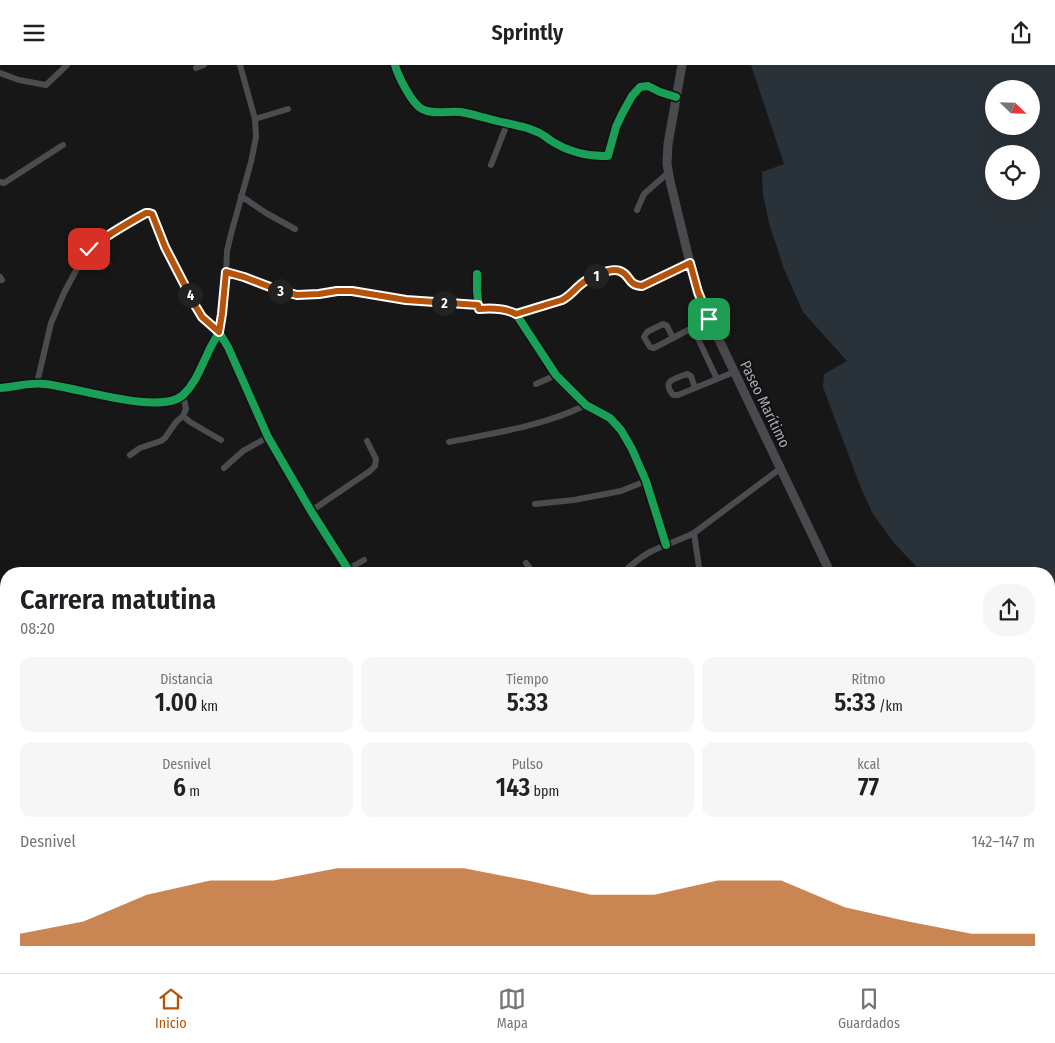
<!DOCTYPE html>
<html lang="es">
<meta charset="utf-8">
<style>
body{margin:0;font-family:"Fira Sans Condensed",sans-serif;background:#f6f6f6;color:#202124;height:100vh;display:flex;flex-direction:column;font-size:19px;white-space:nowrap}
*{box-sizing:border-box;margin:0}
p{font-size:16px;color:#757577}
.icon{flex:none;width:28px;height:28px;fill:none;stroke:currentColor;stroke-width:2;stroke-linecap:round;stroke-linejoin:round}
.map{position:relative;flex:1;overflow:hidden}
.details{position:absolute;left:0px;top:502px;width:1055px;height:406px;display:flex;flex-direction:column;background:#fff;border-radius:20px 20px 0 0;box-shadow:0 5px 20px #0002}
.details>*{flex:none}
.needle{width:32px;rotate:113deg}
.fabs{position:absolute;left:985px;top:15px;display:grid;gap:10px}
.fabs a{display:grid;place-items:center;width:55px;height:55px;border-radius:50%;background:#fff;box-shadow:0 5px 20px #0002;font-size:25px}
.pin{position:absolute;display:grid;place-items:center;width:42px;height:42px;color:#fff;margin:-21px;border-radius:10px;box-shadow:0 2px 8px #0006}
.km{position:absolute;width:25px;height:25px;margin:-12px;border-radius:50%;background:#222;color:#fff;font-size:14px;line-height:25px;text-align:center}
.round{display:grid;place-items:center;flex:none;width:52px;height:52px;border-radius:20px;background:#f6f6f6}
.head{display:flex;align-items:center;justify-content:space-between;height:85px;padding:0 20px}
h1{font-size:28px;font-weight:600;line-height:38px}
.stats{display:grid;grid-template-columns:repeat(3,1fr);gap:8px;height:85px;padding:5px 20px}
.stats div{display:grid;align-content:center;border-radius:12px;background:#f6f6f6;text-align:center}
.stats b{font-size:25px;font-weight:600}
.stats small{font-size:14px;font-weight:400}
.stats p{font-size:14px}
.chart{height:140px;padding:10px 20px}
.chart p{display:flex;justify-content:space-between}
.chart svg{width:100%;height:90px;margin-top:5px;fill:#b45309;opacity:.7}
header{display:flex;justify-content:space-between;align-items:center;height:65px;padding:0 20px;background:#fff;font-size:22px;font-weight:600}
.dock{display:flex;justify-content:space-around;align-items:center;height:70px;border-top:1px solid #e0e0e0;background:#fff;font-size:14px;color:#757577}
.dock a{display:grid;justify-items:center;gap:2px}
.dock .current{color:#b45309}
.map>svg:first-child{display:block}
</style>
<header><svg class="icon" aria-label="menu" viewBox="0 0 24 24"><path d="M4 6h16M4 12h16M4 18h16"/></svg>Sprintly<svg class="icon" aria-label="share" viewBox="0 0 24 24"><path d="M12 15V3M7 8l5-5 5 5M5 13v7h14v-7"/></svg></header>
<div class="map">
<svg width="1055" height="908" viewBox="0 0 1055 908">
<rect width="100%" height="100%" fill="#171717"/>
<path fill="#2a3239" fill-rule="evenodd" d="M 751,0 L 1055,0 L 1055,755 L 1049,748 L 1049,509 L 917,509 L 919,505 L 915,500 L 894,478 L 873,449 L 861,423 L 823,322 L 824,309 L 847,296 L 803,247 L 784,204 L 769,158 L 763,129 L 762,107 L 784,99 ZM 994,24 L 1031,24 L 1031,61 L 994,61 ZM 994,89 L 1031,89 L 1031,126 L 994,126 Z"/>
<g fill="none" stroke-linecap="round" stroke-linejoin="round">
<path stroke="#4b4c50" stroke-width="6" d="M 395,0 C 398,11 412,39 422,44 C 433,50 448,46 460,47 C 469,48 477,51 486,53 C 499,57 513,59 527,63 C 538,67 541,68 550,75 C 566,86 588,92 608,91 L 616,62 L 622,49 L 632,31 L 640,22 L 648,21 L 660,27 L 676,32
M 196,3 L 204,0
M 0,8 L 19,15 L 46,20 L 67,0
M 255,54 L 288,44
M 491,100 L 507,59
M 0,117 L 4,118 L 63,80
M 241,131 L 266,148 L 295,164
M 637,145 L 644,129 L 669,107
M 226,207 L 245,212 L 278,225 L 297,230 L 319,229 L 337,226 L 352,226 L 406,235 L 478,240
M 477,209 L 477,226 L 479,243 C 491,243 505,243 516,249 L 556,310 L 586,340 L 610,353 L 621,365 L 632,384 L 646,416 L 666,480
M 0,212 L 2,215
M 516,249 L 562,235 C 569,231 574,226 580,220 C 587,214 602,207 611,205 C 628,203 626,218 636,221 C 646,223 680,203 690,198
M 693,263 L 717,314
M 219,267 L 222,249 L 226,211 L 227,186 L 231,169 L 251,97 L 256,72 L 255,54 L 240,0
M 673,273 L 667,261 L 663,259 L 647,267 L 644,272 L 650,282 L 654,283 L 709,254
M 37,318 L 51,258 L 64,228 L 81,196 L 89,184 L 104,173 L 146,148 L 149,148 L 152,149 L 165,181 L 196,242 L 202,253 L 219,267
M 536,319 L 556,310
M 0,323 C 14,322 31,317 45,319 C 76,322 160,351 183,330 C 195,319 200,304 207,290 C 210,282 215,275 219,267 L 228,282 L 268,372 L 311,446 L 351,509
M 695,323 L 691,311 L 687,309 C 675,314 661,315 673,330 L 678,330 L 734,307
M 183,351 L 190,357 L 221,375
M 449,377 C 495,368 543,361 586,340
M 130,390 L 140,383 L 161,376 L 165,373 L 176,357 L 183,351 L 186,344 L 183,330
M 224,403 L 243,386 L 268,372
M 535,439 L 574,435 L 621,426 L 646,416
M 311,446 L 370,406 L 375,401 L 376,394 L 367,376
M 694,468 L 700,509
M 526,498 L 534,509
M 348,504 L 364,495
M 622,509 C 630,501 639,493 650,487 C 664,480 680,475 694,468 L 781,403
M 0,579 L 6,581
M 0,684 L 6,684
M 0,882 L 6,879
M 272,902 L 276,908
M 607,902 L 615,908
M 728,902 L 729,908
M 804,902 L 805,908
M 833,902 L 834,908
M 41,908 L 64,902
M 582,908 L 585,902
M 649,908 L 656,902
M 912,908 L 918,907 L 919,902"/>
<path stroke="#4a4a4e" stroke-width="9" d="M 682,0 L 668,79 L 667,99 L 670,116 L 690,198 L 698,227 L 709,254 L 831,509
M 962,902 L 966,908"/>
<path stroke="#4d4f52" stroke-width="10" d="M 0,847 L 6,856
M 36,902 L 39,908"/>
<g stroke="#111113" stroke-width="11">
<path id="cycleway" d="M 395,0 C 398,11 412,39 422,44 C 433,50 448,46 460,47 C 469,48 477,51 486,53 C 499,57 513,59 527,63 C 538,67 541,68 550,75 C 566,86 588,92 608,91 L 616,62 L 622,49 L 632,31 L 640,22 L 648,21 L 660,27 L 676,32
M 477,209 L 477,226 L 479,243 C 491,243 505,243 516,249 L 556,310 L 586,340 L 610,353 L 621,365 L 632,384 L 646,416 L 666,480
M 0,323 C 14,322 31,317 45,319 C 76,322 160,351 183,330 C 195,319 200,304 207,290 C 210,282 215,275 219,267 L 228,282 L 268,372 L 311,446 L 351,509"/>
</g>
<use href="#cycleway" stroke="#1a9f57" stroke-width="8"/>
</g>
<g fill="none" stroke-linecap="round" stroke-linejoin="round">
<g stroke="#fff" stroke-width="10">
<path id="route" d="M 89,184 C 107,170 126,159 146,148 L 149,148 L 152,149 L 165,182 L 196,242 L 202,252 L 219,267 L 222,249 L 226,207 L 244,212 L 278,225 L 297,230 L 319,229 L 337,226 L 352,226 L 406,235 L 478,240 L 479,244 C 491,243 505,243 516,249 L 562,235 C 570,231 574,225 580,220 C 588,213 610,202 620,206 C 631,210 627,220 642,221 L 690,198 L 698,227 L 709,254"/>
</g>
<use href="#route" stroke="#b45309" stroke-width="6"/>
</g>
<g text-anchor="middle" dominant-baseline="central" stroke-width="4" stroke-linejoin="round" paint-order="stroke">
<g font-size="15" fill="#a8adb8" stroke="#111113">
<text transform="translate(765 339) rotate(64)">Paseo Marítimo</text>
</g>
</g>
</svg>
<div class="fabs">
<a><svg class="needle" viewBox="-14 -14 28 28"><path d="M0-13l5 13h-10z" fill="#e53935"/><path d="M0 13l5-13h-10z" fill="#757577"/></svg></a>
<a><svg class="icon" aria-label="locate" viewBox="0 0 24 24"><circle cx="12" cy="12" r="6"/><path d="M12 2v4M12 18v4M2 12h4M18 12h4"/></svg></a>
</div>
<div class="pin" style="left:709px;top:254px;background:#1e9e55"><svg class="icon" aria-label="arrive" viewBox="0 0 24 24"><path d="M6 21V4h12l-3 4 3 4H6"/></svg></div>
<div class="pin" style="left:89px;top:184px;background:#d93025"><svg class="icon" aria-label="check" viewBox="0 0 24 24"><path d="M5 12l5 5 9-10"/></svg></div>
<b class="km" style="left:596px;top:211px">1</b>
<b class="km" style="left:444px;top:238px">2</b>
<b class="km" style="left:280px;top:226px">3</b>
<b class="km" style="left:190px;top:230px">4</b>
<section class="details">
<div class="head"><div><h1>Carrera matutina</h1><p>08:20</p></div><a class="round"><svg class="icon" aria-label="share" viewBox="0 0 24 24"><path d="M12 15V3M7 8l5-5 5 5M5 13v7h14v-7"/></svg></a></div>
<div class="stats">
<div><p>Distancia</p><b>1.00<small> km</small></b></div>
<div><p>Tiempo</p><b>5:33</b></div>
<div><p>Ritmo</p><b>5:33<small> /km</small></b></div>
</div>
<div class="stats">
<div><p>Desnivel</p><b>6<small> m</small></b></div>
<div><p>Pulso</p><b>143<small> bpm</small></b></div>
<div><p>kcal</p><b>77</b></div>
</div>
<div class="chart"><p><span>Desnivel</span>142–147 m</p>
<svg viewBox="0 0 160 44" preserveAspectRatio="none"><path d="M0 44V38L10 32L20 19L30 12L40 12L50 6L60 6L70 6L80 12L90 19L100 19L110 12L120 12L130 25L140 32L150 38L160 38V44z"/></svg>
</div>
</section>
</div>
<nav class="dock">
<a class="current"><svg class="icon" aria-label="home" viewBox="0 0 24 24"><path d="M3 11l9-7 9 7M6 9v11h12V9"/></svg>Inicio</a>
<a><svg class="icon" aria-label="map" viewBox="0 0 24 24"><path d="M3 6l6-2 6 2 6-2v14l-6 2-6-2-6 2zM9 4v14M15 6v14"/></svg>Mapa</a>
<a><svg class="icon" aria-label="saved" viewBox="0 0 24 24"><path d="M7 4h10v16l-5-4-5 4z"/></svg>Guardados</a>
</nav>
